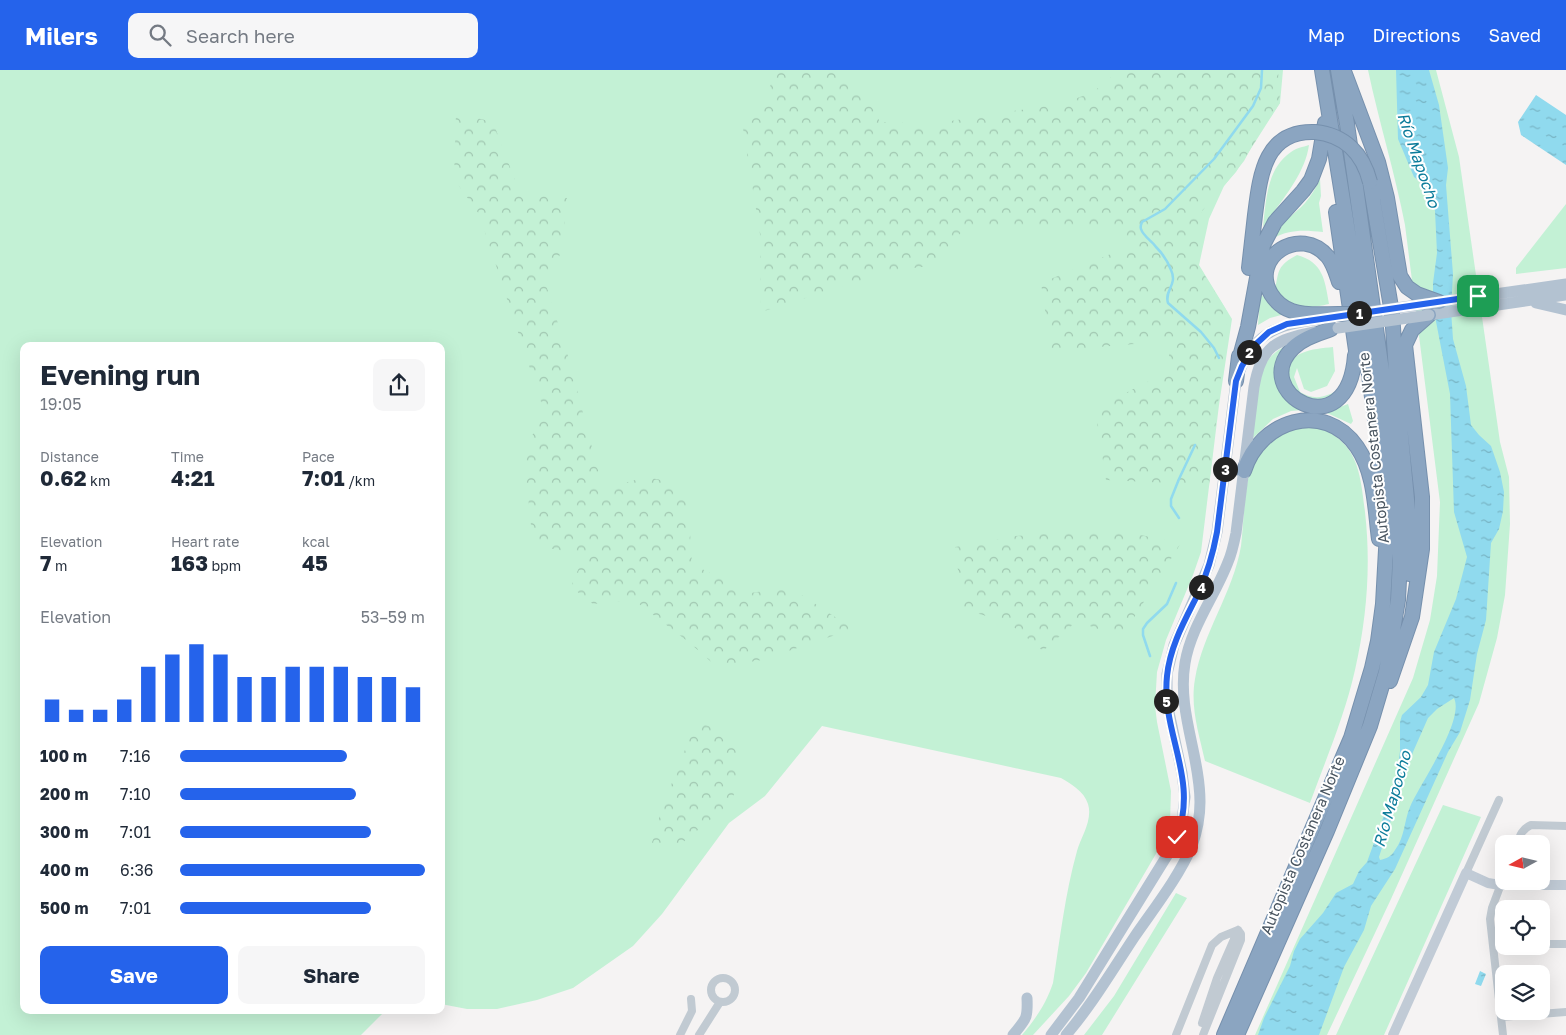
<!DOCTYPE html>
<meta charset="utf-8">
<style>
body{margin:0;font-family:"Golos Text",sans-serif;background:#f6f6f7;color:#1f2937;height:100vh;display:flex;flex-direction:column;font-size:19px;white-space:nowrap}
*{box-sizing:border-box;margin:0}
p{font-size:16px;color:#747a83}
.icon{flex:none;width:28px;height:28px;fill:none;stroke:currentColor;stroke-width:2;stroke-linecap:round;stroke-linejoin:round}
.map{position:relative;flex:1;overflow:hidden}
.panel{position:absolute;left:20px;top:272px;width:425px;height:672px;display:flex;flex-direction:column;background:#fff;border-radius:10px;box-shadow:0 5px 20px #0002}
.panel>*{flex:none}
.needle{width:32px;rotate:262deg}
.controls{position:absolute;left:1495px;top:765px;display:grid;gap:10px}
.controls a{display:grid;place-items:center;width:55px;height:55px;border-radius:10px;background:#fff;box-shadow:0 5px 20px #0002;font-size:25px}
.pin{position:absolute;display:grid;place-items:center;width:42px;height:42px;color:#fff;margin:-21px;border-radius:10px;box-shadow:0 2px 8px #0006}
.km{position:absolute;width:25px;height:25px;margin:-12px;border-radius:50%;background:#222;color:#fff;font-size:14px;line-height:25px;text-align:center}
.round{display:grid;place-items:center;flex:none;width:52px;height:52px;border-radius:10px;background:#f6f6f7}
.summary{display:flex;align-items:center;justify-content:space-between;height:85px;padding:0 20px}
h1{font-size:28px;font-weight:700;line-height:38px}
.metrics{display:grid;grid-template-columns:repeat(3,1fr);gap:8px;height:85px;padding:5px 20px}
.metrics div{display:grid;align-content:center}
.metrics b{font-size:21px;font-weight:700}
.metrics small{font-size:14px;font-weight:400}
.metrics p{font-size:14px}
.chart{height:140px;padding:10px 20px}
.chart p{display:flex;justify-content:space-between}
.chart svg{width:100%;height:90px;margin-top:5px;stroke:#2563eb;stroke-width:6}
.button{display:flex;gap:10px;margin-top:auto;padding:10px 20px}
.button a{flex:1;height:58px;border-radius:10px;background:#2563eb;color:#fff;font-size:20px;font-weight:700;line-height:58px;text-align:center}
.button a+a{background:#f6f6f7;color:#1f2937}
ul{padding:0 20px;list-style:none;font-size:16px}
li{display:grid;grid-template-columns:80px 60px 1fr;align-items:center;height:38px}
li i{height:12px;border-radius:6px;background:#2563eb}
header{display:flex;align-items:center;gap:30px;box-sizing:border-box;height:70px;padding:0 25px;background:#2563eb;color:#fff}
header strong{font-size:24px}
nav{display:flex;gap:28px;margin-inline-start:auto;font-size:18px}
.search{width:350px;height:45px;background:#f6f6f7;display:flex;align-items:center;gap:12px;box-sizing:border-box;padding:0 18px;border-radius:10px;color:#747a83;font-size:19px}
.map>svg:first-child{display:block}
</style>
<header>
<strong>Milers</strong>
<div class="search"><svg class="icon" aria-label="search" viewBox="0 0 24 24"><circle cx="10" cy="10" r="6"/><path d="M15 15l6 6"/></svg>Search here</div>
<nav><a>Map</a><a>Directions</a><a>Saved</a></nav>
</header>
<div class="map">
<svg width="1566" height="965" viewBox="0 0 1566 965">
<defs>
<pattern id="forest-crowns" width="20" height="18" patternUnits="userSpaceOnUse" patternTransform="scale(1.25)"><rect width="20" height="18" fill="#c3f1d5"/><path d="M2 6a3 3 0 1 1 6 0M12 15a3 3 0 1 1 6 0" fill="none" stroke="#a0c6b0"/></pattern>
<pattern id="water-ripples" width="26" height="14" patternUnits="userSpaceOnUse" patternTransform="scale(1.25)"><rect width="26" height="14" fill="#90daee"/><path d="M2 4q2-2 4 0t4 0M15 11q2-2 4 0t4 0" fill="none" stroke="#78b4c4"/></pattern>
</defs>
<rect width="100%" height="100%" fill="#f5f3f3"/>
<path fill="#c3f1d5" d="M 0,0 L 1283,0 L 1280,33 L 1258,65 L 1244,91 L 1224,116 L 1209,149 L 1199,195 L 1232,249 L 1219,335 L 1201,482 L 1193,505 L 1166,570 L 1157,602 L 1155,636 L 1157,652 L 1171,721 L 1170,752 L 1160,777 L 1086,903 L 1069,926 L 1033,965 L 1022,965 C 1036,948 1046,934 1053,913 C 1060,869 1065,824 1077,781 C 1081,767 1093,750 1088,734 C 1084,721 1071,714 1061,708 L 822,656 L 765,726 L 729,753 L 662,844 L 633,876 L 573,918 L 537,930 L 497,939 L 467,939 L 441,934 L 441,276 L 24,276 L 24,941 L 385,941 L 361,965 L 0,965 Z
M 1368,0 L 1436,0 L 1459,87 L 1500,372 L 1509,407 L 1510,454 L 1505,525 L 1497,568 L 1479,633 L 1391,829 L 1327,965 L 1255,965 L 1413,608 L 1430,550 L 1437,506 L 1440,432 L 1405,155 C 1395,103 1379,52 1368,0 Z
M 1309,75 C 1305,105 1280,132 1263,157 C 1266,130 1267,98 1291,82 C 1296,78 1303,77 1309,75 Z
M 1320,109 L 1321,126 L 1319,133 L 1323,162 C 1304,160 1289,159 1272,169 C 1278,154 1294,145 1305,133 C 1311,126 1316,118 1320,109 Z
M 1566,134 L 1566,198 L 1516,204 L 1516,198 Z
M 1297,185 C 1323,192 1325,210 1329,234 C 1317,237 1297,240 1285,233 C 1281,230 1278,224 1275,220 C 1279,200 1277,196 1297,185 Z
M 1261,224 L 1266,230 L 1285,244 L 1270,248 L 1258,255 L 1260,227 Z
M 1293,273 L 1284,325 L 1292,335 L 1302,340 L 1291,341 L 1273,349 L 1252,369 C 1255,349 1256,313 1265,295 C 1271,284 1281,277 1293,273 Z
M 1333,277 L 1335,301 L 1327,316 L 1311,322 L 1304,319 L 1297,298 L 1294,307 L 1300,322 C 1315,331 1326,327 1340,319 L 1337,323 L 1318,331 C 1312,329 1301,327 1296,323 C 1284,311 1286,289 1302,283 C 1311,279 1323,278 1333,277 Z
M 1348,334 L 1353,351 L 1351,354 L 1327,343 L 1327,342 Z
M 1316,356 C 1358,372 1360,401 1365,442 C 1371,495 1367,547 1355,600 C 1345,645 1326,689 1310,733 L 1205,691 C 1199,664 1190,637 1195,609 C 1203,562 1233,523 1241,476 C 1244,453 1244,398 1259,380 C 1264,375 1283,361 1289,357 C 1296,354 1308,356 1316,356 Z
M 1443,735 L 1481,747 L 1384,965 L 1336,965 Z
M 1176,823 L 1187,828 L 1102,965 L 1084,965 L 1114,926 Z"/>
<path fill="url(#forest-crowns)" d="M 784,0 L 828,0 L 862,18 L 880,52 L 932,54 L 1064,33 L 1093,22 L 1120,0 L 1278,0 L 1280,33 L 1236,102 L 1202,141 L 1199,196 L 1228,243 L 1209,415 L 1106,410 L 1095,339 L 1168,301 L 1170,271 L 1051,281 L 1041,213 L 1125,178 L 1125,155 L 966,157 L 931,196 L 894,200 L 761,242 L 760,164 L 742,52 L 765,27 L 777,1 Z
M 456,43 L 493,52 L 519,121 L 567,128 L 562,179 L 547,218 L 568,286 L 603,419 L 646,407 L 687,415 L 692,494 L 750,523 L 790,517 L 853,559 L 762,590 L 717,597 L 691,574 L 634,530 L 593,534 L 571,517 L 584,485 L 533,475 L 524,387 L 543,338 L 479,144 L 454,109 Z
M 1110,459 L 1181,473 L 1121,568 L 1077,551 L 1043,581 L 1009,553 L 963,539 L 955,477 L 1015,466 Z
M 696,652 L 718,659 L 739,682 L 733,731 L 682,773 L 651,776 L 662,738 Z"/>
<path fill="url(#water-ripples)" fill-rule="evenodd" d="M 1396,0 L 1429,0 L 1439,35 L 1448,98 L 1446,115 L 1453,204 L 1451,240 L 1453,269 L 1466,316 L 1471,355 L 1479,365 L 1491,376 L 1500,402 L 1504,422 L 1503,441 L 1499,459 L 1491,473 L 1486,550 L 1477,584 L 1470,630 L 1460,662 L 1448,682 L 1395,799 L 1371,836 L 1364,860 L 1344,897 L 1319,965 L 1258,965 L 1264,948 L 1290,896 L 1294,881 L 1300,869 L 1323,843 L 1336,823 L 1353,814 L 1359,801 L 1367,792 L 1387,737 L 1390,724 L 1397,704 L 1400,681 L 1400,652 L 1402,645 L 1421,627 L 1428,615 L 1434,582 L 1456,529 L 1467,487 L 1454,442 L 1450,324 L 1433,236 L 1433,213 L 1437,183 L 1435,141 L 1429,119 L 1414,107 L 1398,69 ZM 1454,628 C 1465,651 1419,715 1410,737 C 1404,751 1405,767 1395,780 C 1392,786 1386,789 1380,790 L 1379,787 L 1413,682 L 1428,648 L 1437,639 Z
M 1536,25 L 1566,45 L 1566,95 L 1521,65 L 1518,52 Z
M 1480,901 L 1486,904 L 1481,916 L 1475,914 Z"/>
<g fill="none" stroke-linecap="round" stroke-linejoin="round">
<path stroke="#90daee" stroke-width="2.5" d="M 1219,288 L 1214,278 L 1201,262 L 1168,233 C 1164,220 1178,215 1171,200 C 1168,192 1162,183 1156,177 C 1152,171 1143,166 1141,159 C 1140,156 1141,155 1142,152 L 1165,139 L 1214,89 L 1253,36 L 1261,18 L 1262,0
M 1179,448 L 1171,436 L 1171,429 L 1179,409 L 1195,375
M 1150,586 L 1143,565 L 1143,559 L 1147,553 L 1167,534 L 1176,513"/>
<g stroke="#7690ad" stroke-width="16">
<path id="highway" d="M 1345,4 L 1378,92 L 1387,128 L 1400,206 L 1407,217 L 1417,224 L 1439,232
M 1370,112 L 1392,243 L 1399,345 L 1410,461 L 1409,504
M 1336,142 L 1358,294
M 1249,198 C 1251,180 1253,162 1255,145 C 1260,106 1264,60 1315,62
M 1338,244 C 1323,244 1306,246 1292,241 C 1283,238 1276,232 1271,224 C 1249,187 1301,154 1328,187 C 1334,195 1336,203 1339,212
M 1331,259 C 1318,264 1303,268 1293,278 C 1248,322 1348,381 1355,285
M 1238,294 L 1248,257 L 1263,175 L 1275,152 L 1303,121 L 1311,110 L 1319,89 L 1325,53
M 1236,311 L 1239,286
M 1244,401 C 1259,351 1324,329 1357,377 C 1375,403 1375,439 1379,469
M 1390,611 L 1412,547 L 1422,479 L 1422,427 L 1405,275 L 1412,260 L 1429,245
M 1224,965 L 1351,668 L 1372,598 L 1378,571 L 1383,534 L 1387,462 L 1384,417 L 1359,230 L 1322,0
M 1237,965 L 1327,761 L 1370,656 L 1386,602 L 1398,530 L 1400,490 L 1398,429 L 1386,329 L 1347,54 L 1338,0"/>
</g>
<path stroke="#c1cad2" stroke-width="8" d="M 1517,774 C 1520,765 1522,759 1531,755 L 1566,756
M 1466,803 L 1499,730
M 1493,873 L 1504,873
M 1541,874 L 1566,874
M711 920a12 12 0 1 1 24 0a12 12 0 1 1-24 0Z
M 1501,947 L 1566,942
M 1202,953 L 1217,908 L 1238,860
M 680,965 L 692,941 L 691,929
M 699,965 L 720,932
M 1176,965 L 1212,875 L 1221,867 L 1238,860
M 1203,965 L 1241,870 L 1241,864 L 1238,860
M 1503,965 L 1490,849 L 1492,838 L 1504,806"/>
<path stroke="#c1cbd6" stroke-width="10" d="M 1393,965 L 1466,803 L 1488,813 L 1500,815 L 1566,815"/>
<path stroke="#b3c2d1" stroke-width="11" d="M 1439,232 L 1566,214
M 1536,233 L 1566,240
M 1429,245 L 1566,225
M 1013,965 C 1026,949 1028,949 1027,928
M 1051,965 L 1079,928 L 1168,784 L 1181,758 L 1185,727 L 1182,703 L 1167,633 L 1167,604 L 1174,575 L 1209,495 L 1217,462 L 1236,311 C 1252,263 1274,255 1321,249
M 1066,965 C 1092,935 1113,899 1135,866 C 1155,837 1178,808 1192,776 C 1197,762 1200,746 1200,732 C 1200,685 1177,641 1185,593 C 1191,557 1215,526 1228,492 C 1232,483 1234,473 1236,463 L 1254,317 C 1261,276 1275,270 1314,262"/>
<use href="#highway" stroke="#8ba5c1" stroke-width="14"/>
<g stroke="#7690ad" stroke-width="16" stroke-linecap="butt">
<path id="highway-bridge" d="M 1315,62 C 1345,65 1363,84 1370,112
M 1338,244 L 1354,244"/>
</g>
<path stroke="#b3c2d1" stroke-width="11" d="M 1347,245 L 1439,232
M 1338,258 L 1429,245"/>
<use href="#highway-bridge" stroke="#8ba5c1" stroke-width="14"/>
</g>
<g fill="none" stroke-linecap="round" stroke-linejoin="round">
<g stroke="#fff" stroke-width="10">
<path id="route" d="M 1177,767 C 1199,708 1161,663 1167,606 C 1170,576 1185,550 1198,524 C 1207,504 1213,484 1217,462 L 1236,311 L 1242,296 L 1256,274 L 1269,262 L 1287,254 L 1478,226"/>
</g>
<use href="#route" stroke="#2563eb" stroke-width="6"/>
</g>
<g text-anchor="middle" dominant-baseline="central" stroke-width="4" stroke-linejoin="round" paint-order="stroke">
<g font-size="15" fill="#4a5661" stroke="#fff">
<text transform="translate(1373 378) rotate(-96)">Autopista Costanera Norte</text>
<text transform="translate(1302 775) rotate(-67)">Autopista Costanera Norte</text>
</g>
<g font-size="16" font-style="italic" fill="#0c7c9b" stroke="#fff">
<text transform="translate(1419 90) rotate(71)">Río Mapocho</text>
<text transform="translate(1392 729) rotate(-74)">Río Mapocho</text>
</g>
</g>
</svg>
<div class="controls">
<a><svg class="needle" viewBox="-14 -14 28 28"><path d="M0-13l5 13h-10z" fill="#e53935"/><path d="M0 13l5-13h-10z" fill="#747a83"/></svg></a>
<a><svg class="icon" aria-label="locate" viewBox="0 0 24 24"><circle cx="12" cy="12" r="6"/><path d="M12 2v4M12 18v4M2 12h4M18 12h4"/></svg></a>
<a><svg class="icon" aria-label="layers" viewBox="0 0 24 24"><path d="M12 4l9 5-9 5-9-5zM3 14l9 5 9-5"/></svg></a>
</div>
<div class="pin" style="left:1478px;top:226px;background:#1e9e55"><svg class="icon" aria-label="arrive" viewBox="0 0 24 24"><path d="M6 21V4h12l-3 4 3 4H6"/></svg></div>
<div class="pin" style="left:1177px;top:767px;background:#d93025"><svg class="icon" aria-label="check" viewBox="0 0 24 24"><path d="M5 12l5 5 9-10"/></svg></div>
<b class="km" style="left:1359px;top:243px">1</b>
<b class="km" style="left:1249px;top:282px">2</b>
<b class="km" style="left:1225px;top:399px">3</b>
<b class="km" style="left:1201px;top:517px">4</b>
<b class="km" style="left:1166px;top:631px">5</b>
<section class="panel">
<div class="summary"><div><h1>Evening run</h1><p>19:05</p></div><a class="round"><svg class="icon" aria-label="share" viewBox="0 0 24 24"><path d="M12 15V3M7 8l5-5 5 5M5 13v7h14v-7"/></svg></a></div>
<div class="metrics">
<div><p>Distance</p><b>0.62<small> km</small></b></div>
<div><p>Time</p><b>4:21</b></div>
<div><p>Pace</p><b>7:01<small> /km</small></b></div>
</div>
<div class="metrics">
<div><p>Elevation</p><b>7<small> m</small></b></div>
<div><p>Heart rate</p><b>163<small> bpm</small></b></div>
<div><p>kcal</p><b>45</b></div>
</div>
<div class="chart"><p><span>Elevation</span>53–59 m</p>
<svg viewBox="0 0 160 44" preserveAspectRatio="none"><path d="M5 44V33M15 44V38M25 44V38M35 44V33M45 44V17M55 44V11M65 44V6M75 44V11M85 44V22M95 44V22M105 44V17M115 44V17M125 44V17M135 44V22M145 44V22M155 44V27"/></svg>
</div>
<ul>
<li><b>100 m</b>7:16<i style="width:68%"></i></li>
<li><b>200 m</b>7:10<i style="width:72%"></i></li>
<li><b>300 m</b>7:01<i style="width:78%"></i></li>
<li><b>400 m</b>6:36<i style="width:100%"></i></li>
<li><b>500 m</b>7:01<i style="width:78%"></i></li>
</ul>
<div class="button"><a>Save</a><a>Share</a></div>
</section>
</div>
